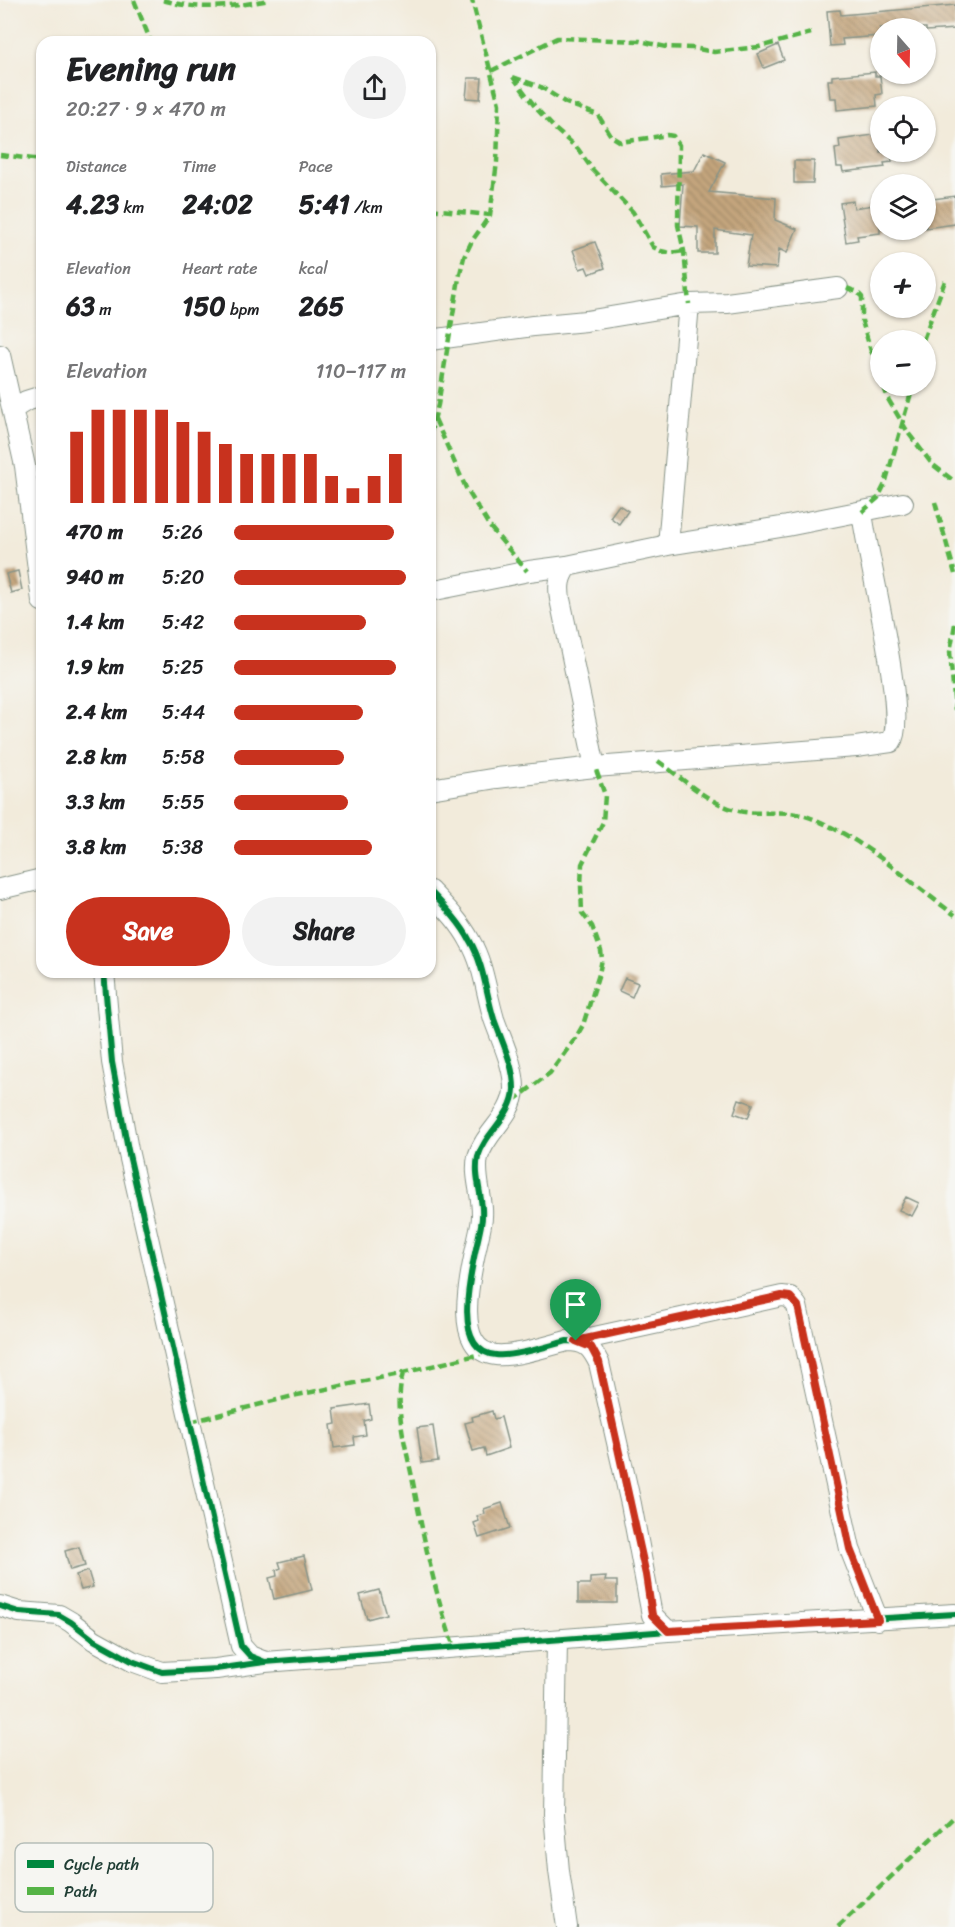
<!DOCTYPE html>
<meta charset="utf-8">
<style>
body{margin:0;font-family:Sriracha,sans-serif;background:#f2f2f2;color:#202124;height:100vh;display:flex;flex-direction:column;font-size:22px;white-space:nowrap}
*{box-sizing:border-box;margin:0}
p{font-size:20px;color:#757577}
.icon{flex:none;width:33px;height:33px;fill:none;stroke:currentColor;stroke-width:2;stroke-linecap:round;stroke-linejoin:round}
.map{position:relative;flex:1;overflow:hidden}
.panel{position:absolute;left:36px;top:36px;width:400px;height:942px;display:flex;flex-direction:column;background:#fff;border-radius:18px;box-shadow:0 2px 4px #0004}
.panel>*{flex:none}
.needle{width:39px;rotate:160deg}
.tools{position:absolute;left:870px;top:18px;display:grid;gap:12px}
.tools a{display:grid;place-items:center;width:66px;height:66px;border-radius:50%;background:#fff;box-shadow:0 2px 4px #0004;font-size:30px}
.pin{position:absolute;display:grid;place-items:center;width:51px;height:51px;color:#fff;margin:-62px -26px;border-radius:50% 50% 50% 0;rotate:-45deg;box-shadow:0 0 6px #0007}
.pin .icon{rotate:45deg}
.round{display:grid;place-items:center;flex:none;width:63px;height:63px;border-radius:32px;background:#f2f2f2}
.overview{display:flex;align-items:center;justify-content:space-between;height:102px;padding:0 30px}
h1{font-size:33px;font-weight:700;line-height:45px}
.metrics{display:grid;grid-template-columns:repeat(3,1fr);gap:9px;height:102px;padding:6px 30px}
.metrics div{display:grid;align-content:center}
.metrics b{font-size:26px;font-weight:700}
.metrics small{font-size:16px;font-weight:400}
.metrics p{font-size:16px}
.chart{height:168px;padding:12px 30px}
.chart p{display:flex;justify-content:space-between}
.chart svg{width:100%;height:108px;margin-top:6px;stroke:#c8321e;stroke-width:6}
.cta{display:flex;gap:12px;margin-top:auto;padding:12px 30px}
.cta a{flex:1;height:69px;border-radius:36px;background:#c8321e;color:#fff;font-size:24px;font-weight:700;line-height:69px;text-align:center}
.cta a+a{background:#f2f2f2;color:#202124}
ul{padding:0 30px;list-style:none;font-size:20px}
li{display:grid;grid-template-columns:96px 72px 1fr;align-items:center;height:45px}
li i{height:15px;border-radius:8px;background:#c8321e}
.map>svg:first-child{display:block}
</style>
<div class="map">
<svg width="955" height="1927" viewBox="0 0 955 1927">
<defs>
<pattern id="building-back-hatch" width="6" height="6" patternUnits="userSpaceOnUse" patternTransform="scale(1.5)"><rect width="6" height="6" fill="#c4a57d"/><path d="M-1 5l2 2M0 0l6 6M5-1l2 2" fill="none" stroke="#9f8867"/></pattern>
</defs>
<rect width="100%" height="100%" fill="#f6f6f2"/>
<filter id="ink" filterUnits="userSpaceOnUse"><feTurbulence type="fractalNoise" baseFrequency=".0167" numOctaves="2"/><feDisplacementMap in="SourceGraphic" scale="12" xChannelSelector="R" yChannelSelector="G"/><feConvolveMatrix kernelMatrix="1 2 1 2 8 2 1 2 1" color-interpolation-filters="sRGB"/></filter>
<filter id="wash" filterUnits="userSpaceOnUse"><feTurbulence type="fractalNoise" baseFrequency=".008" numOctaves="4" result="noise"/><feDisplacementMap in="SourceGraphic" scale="24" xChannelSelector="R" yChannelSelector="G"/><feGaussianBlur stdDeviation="1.35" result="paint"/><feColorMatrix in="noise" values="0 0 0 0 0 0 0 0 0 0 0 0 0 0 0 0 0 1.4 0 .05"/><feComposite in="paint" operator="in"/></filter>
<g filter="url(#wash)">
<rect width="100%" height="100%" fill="#f2ebdb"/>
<g id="blocks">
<path fill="url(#building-back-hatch)" d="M 955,5 L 955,29 L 926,31 L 926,28 L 880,28 L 880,36 L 842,39 L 843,45 L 830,46 L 827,11 L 840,10 L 841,15 Z
M 778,45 L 784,60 L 764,68 L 758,54 Z
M 875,72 L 875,76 L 880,76 L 882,94 L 876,95 L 877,106 L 837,110 L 836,98 L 830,98 L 828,80 L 832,80 L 832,76 Z
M 468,78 L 482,78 L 480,99 L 466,98 Z
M 880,134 L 880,152 L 891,152 L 892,162 L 884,163 L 885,167 L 843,172 L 842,167 L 837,167 L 835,149 L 840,148 L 839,140 Z
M 704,152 L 725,162 L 709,192 L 776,198 L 775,220 L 797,229 L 787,253 L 779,249 L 777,268 L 746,266 L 751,235 L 715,230 L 715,253 L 698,253 L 698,227 L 680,226 L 683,184 L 662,186 L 661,174 L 694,171 Z
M 794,161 L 814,161 L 813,183 L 794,183 Z
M 955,196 L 955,224 L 926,228 L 926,200 Z
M 853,201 L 854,208 L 880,204 L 880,233 L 857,236 L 858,240 L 846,242 L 840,203 Z
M 595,242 L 605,268 L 589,274 L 586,267 L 580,269 L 573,250 Z
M 619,505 L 628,511 L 619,524 L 610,517 Z
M 18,571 L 22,590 L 11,593 L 6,574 Z
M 625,978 L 638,983 L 632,997 L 619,991 Z
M 739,1099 L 753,1104 L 748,1118 L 734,1113 Z
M 906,1197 L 919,1203 L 912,1216 L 899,1210 Z
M 369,1404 L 371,1419 L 364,1421 L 366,1435 L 354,1437 L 355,1445 L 334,1448 L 331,1425 L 336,1424 L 334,1409 Z
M 492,1411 L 494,1419 L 501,1417 L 509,1448 L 486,1456 L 484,1448 L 473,1451 L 465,1423 L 473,1421 L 472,1417 Z
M 433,1426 L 438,1461 L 422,1463 L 417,1428 Z
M 502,1503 L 510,1528 L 479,1538 L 474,1523 L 479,1521 L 477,1516 L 485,1514 L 484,1509 Z
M 79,1547 L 85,1566 L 70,1570 L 65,1551 Z
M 304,1556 L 312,1590 L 274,1599 L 269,1578 L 277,1576 L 276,1570 L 281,1568 L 279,1562 Z
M 88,1571 L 93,1587 L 81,1590 L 76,1575 Z
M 606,1577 L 605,1581 L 617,1581 L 617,1603 L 578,1603 L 578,1584 L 590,1584 L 590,1578 Z
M 379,1590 L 386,1614 L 367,1619 L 360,1595 Z"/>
</g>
</g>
<g filter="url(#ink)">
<use href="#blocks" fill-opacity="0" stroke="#889488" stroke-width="1.5"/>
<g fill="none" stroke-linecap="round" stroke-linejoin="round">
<g stroke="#889488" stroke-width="22">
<path id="minor" d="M 430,340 L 533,326 L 586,321 L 689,304 L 727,303 L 838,288
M 0,355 L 25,466 L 42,601
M 13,409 L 26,401 L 42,396
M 668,545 L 689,304
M 567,566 C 559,578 558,585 560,599 L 595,767
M 430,591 L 529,571 L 567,566 L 668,545 L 787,526 L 903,503
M 430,789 L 497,778 L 595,767 L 856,747 L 891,742 C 909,717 866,552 862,512
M 0,889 L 42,879
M 430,891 C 445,907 460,922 470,941 C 484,965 486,993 494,1019 C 502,1042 514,1065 514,1089 C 513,1116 485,1132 478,1157 C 473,1179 486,1202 481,1225 C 476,1254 445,1351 496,1355 C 514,1357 548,1346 567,1341 C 586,1341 591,1347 599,1363 L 631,1504 L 652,1615 L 668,1631
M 104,972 L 112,1062 L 128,1150 L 227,1584 L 241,1646 L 250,1656 L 265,1662
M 576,1341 L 782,1296 L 790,1297 L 797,1306 L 850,1549 L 878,1620
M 0,1606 L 19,1612 L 59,1615 L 71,1622 L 94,1640 L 132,1661 L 162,1672 L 216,1669 L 265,1662 L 668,1631 L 955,1614
M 557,1641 L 554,1814 L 559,1871 L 567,1927"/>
</g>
<use href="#minor" stroke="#fff" stroke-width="20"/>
<path stroke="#55b346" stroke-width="4.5" stroke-dasharray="9 4.5" stroke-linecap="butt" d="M 134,0 L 151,42
M 163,0 C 198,11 233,7 269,0
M 491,71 L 557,38 L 640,41 L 666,47 L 693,48 L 714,52 L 759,47 L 811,33
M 513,77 L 541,87 L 566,103 L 598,115 L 611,136 L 621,142 L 668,135 L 673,136 L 679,145 L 678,225 L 684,251 L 689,304
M 513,77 L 536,108 L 555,129 L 578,149 L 592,169 L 633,212 L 653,247 L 661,251 L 670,253 L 684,251
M 0,155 L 42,160
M 430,209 L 490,215
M 847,288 L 857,292 L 862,297 L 862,321 L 871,351 L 880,368
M 923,340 L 946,278
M 884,386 L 887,396
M 888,399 L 909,434 L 932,464 L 955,482
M 435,419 L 466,488 L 490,527 L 527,571
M 430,435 L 438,405 L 459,278 L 464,257 L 472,241 L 490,215 L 497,162 L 499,104 L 472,0
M 935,502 L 955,574
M 862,512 L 878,498 L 885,484 L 913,386
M 955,624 L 950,652 L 955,710
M 658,761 C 683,779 709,804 739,811 C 763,816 786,808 811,818 C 865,839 909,882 955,915
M 513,1101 L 550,1073 L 575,1039 L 583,1025 L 599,974 L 602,959 L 601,951 L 592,926 L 582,913 L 581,886 L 582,864 L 603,822 L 605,795 L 595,767
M 403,1373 C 394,1408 405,1443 412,1477 C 423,1535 434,1592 454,1647
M 190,1422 L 293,1396 L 403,1373 L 485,1353
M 838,1927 L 955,1816"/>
<g stroke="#f6f6f2" stroke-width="10">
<path id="cycleway" d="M 430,891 C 445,907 460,922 470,941 C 484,965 486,993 494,1019 C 502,1042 514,1065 514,1089 C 513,1116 485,1132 478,1157 C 473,1179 486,1202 481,1225 C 476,1254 445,1351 496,1355 C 514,1357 548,1346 567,1341 C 586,1341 591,1347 599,1363 L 631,1504 L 652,1615 L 668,1631
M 104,972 L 112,1062 L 128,1150 L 227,1584 L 241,1646 L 250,1656 L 265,1662
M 0,1606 L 19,1612 L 59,1615 L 71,1622 L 94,1640 L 132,1661 L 162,1672 L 216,1669 L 265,1662 L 668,1631 L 955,1614"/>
</g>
<use href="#cycleway" stroke="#00873e" stroke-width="6"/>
</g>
</g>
<g fill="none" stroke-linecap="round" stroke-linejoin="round" filter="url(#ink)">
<g stroke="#fff" stroke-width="12">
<path id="route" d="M 782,1296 L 790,1297 L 798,1306 L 850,1549 L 878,1620 L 668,1631 L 652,1615 L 646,1575 L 599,1362 L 591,1347 L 576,1341 Z"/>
</g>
<use href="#route" stroke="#c8321e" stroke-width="8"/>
</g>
<rect x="15" y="1843" width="198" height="69" rx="9" fill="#f6f6f2" stroke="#b6beb9" stroke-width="1.5"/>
<rect x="27" y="1860" width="27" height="8" fill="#00873e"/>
<rect x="27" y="1887" width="27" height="8" fill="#55b346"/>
<g font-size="16" fill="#1f3d34">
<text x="64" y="1870">Cycle path</text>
<text x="64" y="1897">Path</text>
</g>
</svg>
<div class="tools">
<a><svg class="needle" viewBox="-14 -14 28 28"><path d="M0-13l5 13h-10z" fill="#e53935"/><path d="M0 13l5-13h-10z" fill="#757577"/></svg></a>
<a><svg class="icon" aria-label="locate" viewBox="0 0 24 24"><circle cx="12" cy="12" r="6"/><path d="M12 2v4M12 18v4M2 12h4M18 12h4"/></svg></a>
<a><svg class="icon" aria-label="layers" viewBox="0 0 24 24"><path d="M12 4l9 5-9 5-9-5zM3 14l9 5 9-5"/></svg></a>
<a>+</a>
<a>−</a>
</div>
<div class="pin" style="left:576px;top:1341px;background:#1e9e55"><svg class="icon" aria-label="arrive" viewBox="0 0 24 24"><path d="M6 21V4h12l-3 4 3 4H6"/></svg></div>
<section class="panel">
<div class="overview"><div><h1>Evening run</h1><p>20:27 · 9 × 470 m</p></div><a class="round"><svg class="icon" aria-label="share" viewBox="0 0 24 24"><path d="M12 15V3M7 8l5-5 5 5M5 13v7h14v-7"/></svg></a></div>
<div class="metrics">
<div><p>Distance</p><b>4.23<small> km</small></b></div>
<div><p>Time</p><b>24:02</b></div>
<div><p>Pace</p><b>5:41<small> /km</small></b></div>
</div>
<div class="metrics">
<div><p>Elevation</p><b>63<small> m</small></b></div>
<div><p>Heart rate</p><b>150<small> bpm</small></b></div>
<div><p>kcal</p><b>265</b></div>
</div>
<div class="chart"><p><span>Elevation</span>110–117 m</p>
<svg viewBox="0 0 160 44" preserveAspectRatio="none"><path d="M5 44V15M15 44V6M25 44V6M35 44V6M45 44V6M55 44V11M65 44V15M75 44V20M85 44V24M95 44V24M105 44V24M115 44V24M125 44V33M135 44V38M145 44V33M155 44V24"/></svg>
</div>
<ul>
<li><b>470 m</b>5:26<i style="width:93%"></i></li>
<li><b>940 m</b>5:20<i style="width:100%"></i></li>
<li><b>1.4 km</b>5:42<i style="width:77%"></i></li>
<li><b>1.9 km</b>5:25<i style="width:94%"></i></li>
<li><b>2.4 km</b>5:44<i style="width:75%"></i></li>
<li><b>2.8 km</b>5:58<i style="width:64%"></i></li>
<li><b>3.3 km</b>5:55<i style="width:66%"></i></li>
<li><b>3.8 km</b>5:38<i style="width:80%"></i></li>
</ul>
<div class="cta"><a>Save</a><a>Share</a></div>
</section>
</div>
